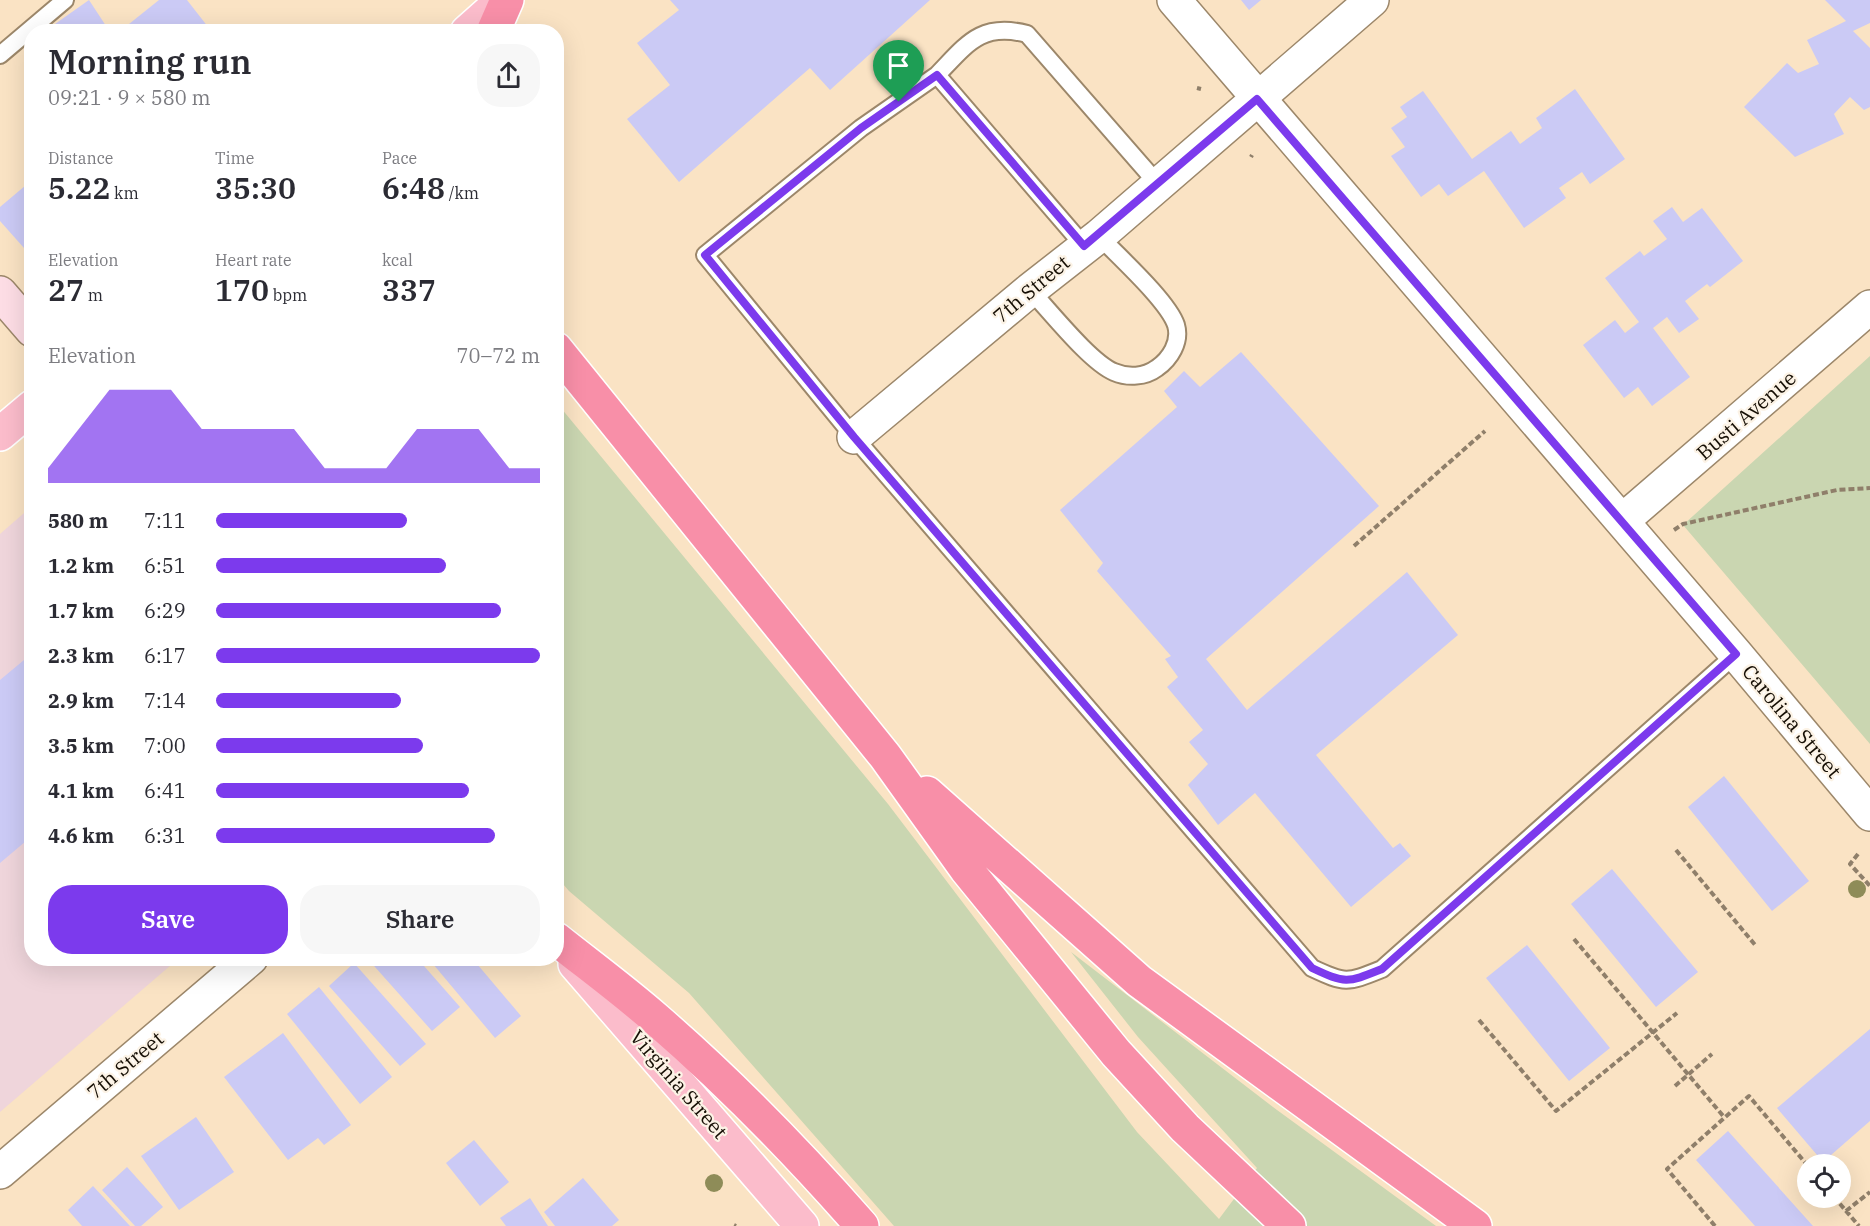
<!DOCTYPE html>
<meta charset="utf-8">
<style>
body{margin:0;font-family:"IBM Plex Serif",serif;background:#f7f7f7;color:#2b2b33;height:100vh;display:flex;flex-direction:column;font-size:22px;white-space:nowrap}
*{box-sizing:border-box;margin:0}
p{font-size:20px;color:#7c7c81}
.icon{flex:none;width:33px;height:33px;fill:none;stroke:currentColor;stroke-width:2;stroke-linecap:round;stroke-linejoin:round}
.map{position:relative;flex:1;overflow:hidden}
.drawer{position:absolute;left:24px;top:24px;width:540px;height:942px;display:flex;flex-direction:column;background:#fff;border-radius:24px;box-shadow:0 6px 24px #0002}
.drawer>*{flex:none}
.tools{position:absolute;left:1797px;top:1154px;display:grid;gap:12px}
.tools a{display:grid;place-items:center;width:54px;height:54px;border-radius:50%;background:#fff;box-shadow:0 6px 24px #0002;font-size:30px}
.pin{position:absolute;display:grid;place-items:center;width:51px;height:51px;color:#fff;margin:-62px -26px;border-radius:50% 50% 50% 0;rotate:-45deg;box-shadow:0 0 6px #0007}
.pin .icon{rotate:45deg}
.round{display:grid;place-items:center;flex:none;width:63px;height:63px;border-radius:24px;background:#f7f7f7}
.headline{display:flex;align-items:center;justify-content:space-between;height:102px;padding:0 24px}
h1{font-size:33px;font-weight:600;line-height:45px}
.figures{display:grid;grid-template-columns:repeat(3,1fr);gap:9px;height:102px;padding:6px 24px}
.figures div{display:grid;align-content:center}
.figures b{font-size:30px;font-weight:600}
.figures small{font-size:16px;font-weight:400}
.figures p{font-size:16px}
.chart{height:168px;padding:12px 24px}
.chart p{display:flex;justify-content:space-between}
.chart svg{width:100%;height:108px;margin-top:6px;fill:#7c3aed;opacity:.7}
.action{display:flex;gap:12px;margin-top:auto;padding:12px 24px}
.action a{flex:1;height:69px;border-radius:24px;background:#7c3aed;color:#fff;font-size:24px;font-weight:600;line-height:69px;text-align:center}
.action a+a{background:#f7f7f7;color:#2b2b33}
ul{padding:0 24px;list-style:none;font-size:20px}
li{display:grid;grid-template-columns:96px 72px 1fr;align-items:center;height:45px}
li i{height:15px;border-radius:8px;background:#7c3aed}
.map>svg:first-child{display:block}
</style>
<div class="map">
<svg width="1870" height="1226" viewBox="0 0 1870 1226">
<rect width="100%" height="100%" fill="#fae3c4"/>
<path fill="#efd5db" d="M 31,507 L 32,958 L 178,959 L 0,1112 L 0,534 Z"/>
<path fill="#cad6b1" d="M 1870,356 L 1870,744 L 1683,525 Z
M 556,402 L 888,804 L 1137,1132 L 1219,1219 L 1257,1168 L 1138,1037 L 1071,952 L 1277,1110 L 1436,1226 L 894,1226 L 689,993 L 569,891 L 557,877 Z"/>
<path fill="#cbcaf5" d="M 89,0 L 110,32 L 61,32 L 55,24 Z
M 159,0 L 187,0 L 212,32 L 127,32 L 124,28 Z
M 670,0 L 930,0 L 830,90 L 810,68 L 679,182 L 627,119 L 670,85 L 637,43 L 679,10 Z
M 1241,0 L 1261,0 L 1249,10 Z
M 1825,0 L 1870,0 L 1870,23 L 1853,31 L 1870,48 L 1870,107 L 1864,110 L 1850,97 L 1834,114 L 1844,134 L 1795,157 L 1744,107 L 1787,63 L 1798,73 L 1819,64 L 1807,40 L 1846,21 Z
M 1575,89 L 1625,159 L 1590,184 L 1582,172 L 1559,188 L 1566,198 L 1524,228 L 1484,171 L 1448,196 L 1439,184 L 1421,197 L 1391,156 L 1405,147 L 1391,128 L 1407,117 L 1400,107 L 1423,91 L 1472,159 L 1511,131 L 1520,144 L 1542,128 L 1536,118 Z
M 32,180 L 32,257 L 0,221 L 0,207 Z
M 1672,207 L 1683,222 L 1702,208 L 1743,261 L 1710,287 L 1707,284 L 1685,301 L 1699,319 L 1679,333 L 1667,317 L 1653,328 L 1690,377 L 1652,406 L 1638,387 L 1624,398 L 1583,345 L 1615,320 L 1625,333 L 1639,322 L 1605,278 L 1640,251 L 1644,256 L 1667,239 L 1653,221 Z
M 1241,352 L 1379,506 L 1206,659 L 1247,710 L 1407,572 L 1458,635 L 1316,755 L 1393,848 L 1400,843 L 1411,856 L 1351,907 L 1255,793 L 1218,825 L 1188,785 L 1208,764 L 1189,742 L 1203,730 L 1167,687 L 1178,677 L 1165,659 L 1171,656 L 1097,571 L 1103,563 L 1060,510 L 1177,407 L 1164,391 L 1184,371 L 1200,387 Z
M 30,655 L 32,836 L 0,863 L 0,680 Z
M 1724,776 L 1809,881 L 1772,911 L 1688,807 Z
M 1612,869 L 1698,972 L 1656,1007 L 1571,904 Z
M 1527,945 L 1610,1048 L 1569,1081 L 1486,978 Z
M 367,958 L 417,958 L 460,1007 L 432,1031 Z
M 428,958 L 472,958 L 521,1016 L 495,1038 Z
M 354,963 L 426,1044 L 400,1066 L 329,986 Z
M 319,987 L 392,1077 L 360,1104 L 287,1014 Z
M 1870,1029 L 1870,1121 L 1823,1162 L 1777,1108 Z
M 283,1033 L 351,1125 L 324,1145 L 318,1138 L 288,1160 L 224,1077 Z
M 196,1117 L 234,1172 L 179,1210 L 141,1156 Z
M 1728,1131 L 1813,1226 L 1755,1226 L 1696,1160 Z
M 474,1140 L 509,1182 L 480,1206 L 446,1163 Z
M 127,1167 L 163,1207 L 141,1226 L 135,1226 L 102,1190 Z
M 583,1178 L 619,1220 L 612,1226 L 555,1226 L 544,1212 Z
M 93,1186 L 130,1226 L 82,1226 L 68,1210 Z
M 530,1198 L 548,1226 L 506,1226 L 500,1218 Z"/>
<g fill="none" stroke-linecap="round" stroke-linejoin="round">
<g stroke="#9c876a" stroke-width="20">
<path id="lane" d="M 0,55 L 65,0
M 937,75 L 861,128 L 705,255 L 854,437 L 1312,968 C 1346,984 1347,983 1382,969 L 1736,654
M 1084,246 L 937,75 C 967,44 981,22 1027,34 L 1157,183
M 1030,290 C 1050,311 1090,362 1114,372 C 1128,378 1145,377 1157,368 C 1170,359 1181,342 1176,325 C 1168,301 1118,256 1099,236"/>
</g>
<g stroke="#9c876a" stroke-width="36">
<path id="street" d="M 1174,0 L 1736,654 L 1870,814
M 854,437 L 1030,290 L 1099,236 L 1372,0
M 1622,521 L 1870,307
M 0,1172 L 251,958"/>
</g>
<g stroke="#9c876a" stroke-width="36">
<path id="secondary" d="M 0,293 L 32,330"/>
</g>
<g stroke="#fff" stroke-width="36">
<path id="primary" d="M 467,32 L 503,0
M 0,434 L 32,407
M 575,964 L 802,1226"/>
</g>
<g stroke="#fff" stroke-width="36">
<path id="highway" d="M 493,32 L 507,0
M 556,349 L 885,756 L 966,869 L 1116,1053 L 1185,1128 L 1289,1226
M 927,793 L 1139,981 L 1475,1226
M 556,939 C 590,966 624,991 656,1019 C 730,1083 798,1153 862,1226"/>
</g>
<path stroke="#8f7f6a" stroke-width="4" stroke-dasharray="6 3" stroke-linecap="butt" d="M 1197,88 L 1201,89
M 1251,157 L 1252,155
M 1674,530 L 1683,524 L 1837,490 L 1870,488
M 1354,546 L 1485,431
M 1676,850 L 1756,946
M 1858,854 L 1850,864 L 1870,886
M 1574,939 L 1724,1117
M 1479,1020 L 1556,1111 L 1677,1013
M 1675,1086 L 1712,1054
M 1834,1197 L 1859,1226
M 1846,1211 L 1870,1192
M 734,1225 L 736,1226
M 1715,1226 L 1667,1169 L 1749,1096 L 1808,1166"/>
<use href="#lane" stroke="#fff" stroke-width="16"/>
<use href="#street" stroke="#fff" stroke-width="33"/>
<use href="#secondary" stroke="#fddde5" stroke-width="33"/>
<use href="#primary" stroke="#fbbccb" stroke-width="33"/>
<use href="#highway" stroke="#f88fa8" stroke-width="33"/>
</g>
<g fill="#8e8c58">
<circle cx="1857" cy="889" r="9"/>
<circle cx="714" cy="1183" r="9"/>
</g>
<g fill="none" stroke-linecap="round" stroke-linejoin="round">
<g stroke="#fff" stroke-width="12">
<path id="route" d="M 937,75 L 1084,246 L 1257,99 L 1736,654 L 1382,969 C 1347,983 1346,984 1312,968 L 854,437 L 705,255 L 861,128 Z"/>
</g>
<use href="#route" stroke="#7c3aed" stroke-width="8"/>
</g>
<g text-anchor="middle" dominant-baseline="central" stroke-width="4.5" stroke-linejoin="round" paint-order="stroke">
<g font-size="20" fill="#150e04" stroke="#fcf3e6">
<text transform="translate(1031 289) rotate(-40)">7th Street</text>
<text transform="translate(1746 415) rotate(-41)">Busti Avenue</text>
<text transform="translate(1792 721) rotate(50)">Carolina Street</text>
<text transform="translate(125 1065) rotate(-40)">7th Street</text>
<text transform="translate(679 1084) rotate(49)">Virginia Street</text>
</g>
</g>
</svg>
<div class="tools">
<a><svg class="icon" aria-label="locate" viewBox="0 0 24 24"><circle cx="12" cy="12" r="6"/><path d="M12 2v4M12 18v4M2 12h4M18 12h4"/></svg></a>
</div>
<div class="pin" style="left:899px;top:102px;background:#1e9e55"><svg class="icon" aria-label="arrive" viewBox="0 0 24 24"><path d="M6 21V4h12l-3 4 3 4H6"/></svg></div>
<section class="drawer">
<div class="headline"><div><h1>Morning run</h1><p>09:21 · 9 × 580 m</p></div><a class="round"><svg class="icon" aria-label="share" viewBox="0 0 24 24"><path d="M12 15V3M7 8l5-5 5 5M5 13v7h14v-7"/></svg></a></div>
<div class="figures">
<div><p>Distance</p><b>5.22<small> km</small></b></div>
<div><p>Time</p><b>35:30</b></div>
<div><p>Pace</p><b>6:48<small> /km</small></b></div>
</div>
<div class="figures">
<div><p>Elevation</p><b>27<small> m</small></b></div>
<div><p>Heart rate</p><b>170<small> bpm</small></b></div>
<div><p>kcal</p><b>337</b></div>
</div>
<div class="chart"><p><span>Elevation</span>70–72 m</p>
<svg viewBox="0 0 160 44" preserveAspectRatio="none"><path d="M0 44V38L10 22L20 6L30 6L40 6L50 22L60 22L70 22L80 22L90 38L100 38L110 38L120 22L130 22L140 22L150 38L160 38V44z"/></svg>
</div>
<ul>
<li><b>580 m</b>7:11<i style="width:59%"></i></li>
<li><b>1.2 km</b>6:51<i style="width:71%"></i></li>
<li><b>1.7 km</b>6:29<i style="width:88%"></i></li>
<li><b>2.3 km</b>6:17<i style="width:100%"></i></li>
<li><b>2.9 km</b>7:14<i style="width:57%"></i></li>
<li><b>3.5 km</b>7:00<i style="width:64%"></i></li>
<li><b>4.1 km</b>6:41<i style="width:78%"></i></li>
<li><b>4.6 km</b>6:31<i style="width:86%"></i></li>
</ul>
<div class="action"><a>Save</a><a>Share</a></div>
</section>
</div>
